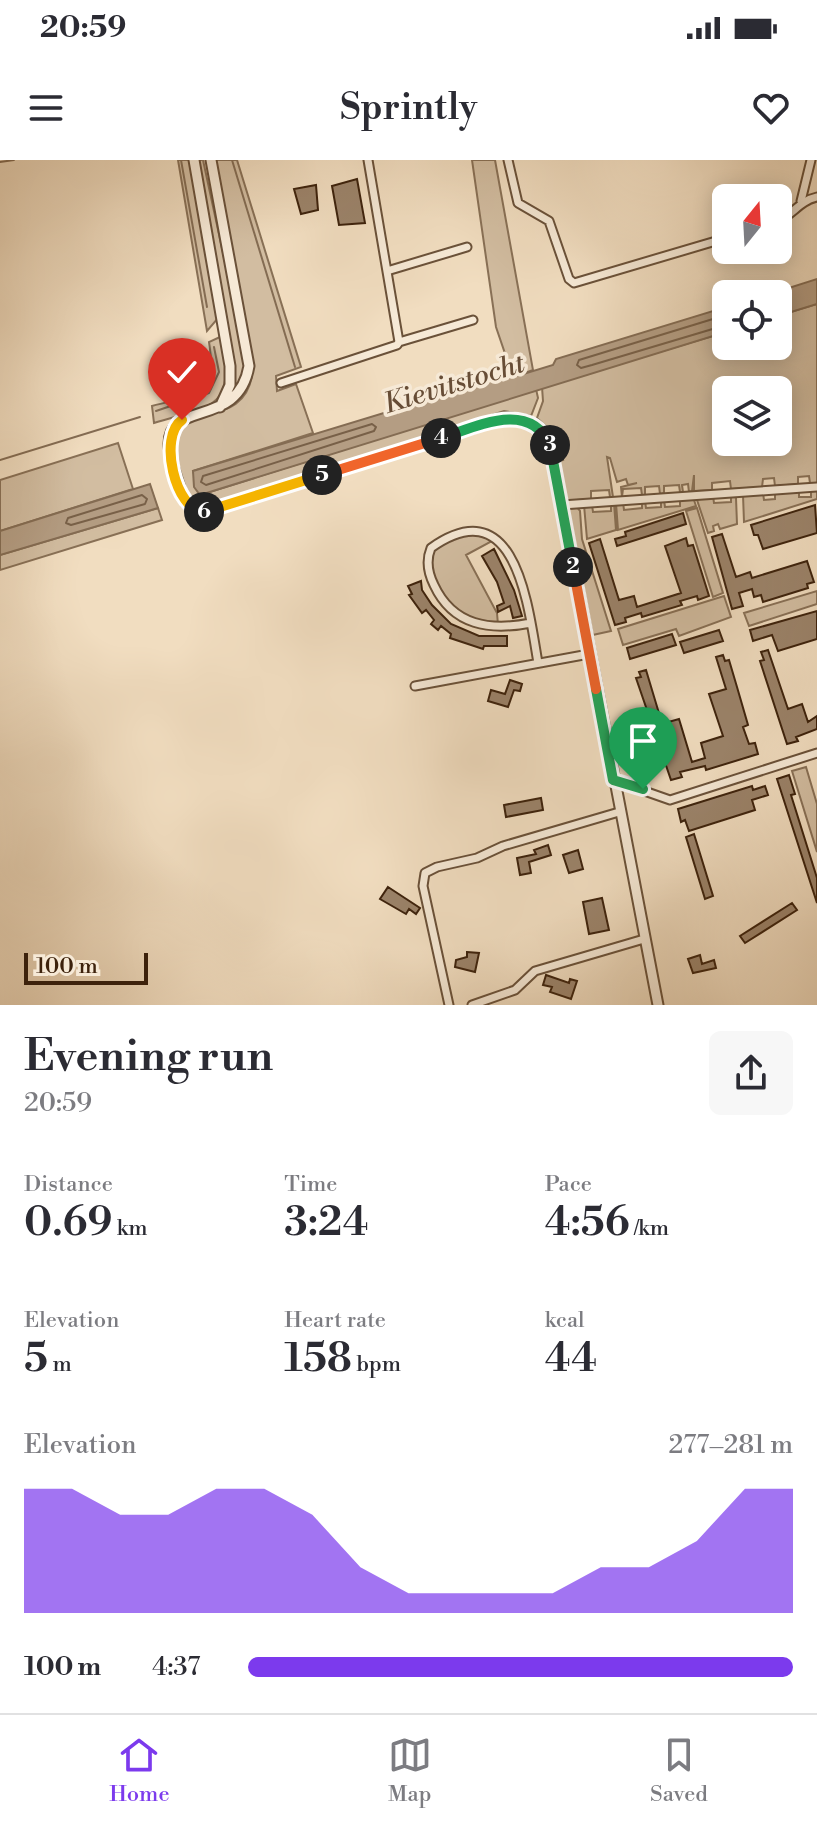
<!DOCTYPE html>
<meta charset="utf-8">
<style>
body{margin:0;font-family:"Libre Bodoni",serif;background:#f7f7f7;color:#2b2b33;height:100vh;display:flex;flex-direction:column;font-size:30px;white-space:nowrap}
*{box-sizing:border-box;margin:0}
p{font-size:26px;color:#7c7c81}
.icon{flex:none;width:44px;height:44px;fill:none;stroke:currentColor;stroke-width:2;stroke-linecap:round;stroke-linejoin:round}
.map{position:relative;height:845px;overflow:hidden}
.sheet{display:flex;flex-direction:column;background:#fff;flex:1}
.sheet>*{flex:none}
.needle{width:52px;rotate:18deg}
.fabs{position:absolute;left:712px;top:24px;display:grid;gap:16px}
.fabs a{display:grid;place-items:center;width:80px;height:80px;border-radius:12px;background:#fff;box-shadow:0 4px 20px #0003;font-size:40px}
.scale{position:absolute;left:24px;bottom:20px;width:124px;box-sizing:border-box;padding-left:8px;border:4px solid #3d220c;border-top:0;font-size:22px;line-height:28px;white-space:nowrap;color:#3d220c;-webkit-text-stroke:6px #f6e9d6;paint-order:stroke}
.pin{position:absolute;display:grid;place-items:center;width:68px;height:68px;color:#fff;margin:-82px -34px;border-radius:50% 50% 50% 0;rotate:-45deg;box-shadow:0 0 8px #0007}
.pin .icon{rotate:45deg}
.km{position:absolute;width:40px;height:40px;margin:-20px;border-radius:50%;background:#222;color:#fff;font-size:22px;line-height:40px;text-align:center}
.round{display:grid;place-items:center;flex:none;width:84px;height:84px;border-radius:12px;background:#f7f7f7}
.overview{display:flex;align-items:center;justify-content:space-between;height:136px;padding:0 24px}
h1{font-size:44px;font-weight:600;line-height:60px}
.stats{display:grid;grid-template-columns:repeat(3,1fr);gap:12px;height:136px;padding:8px 24px}
.stats div{display:grid;align-content:center}
.stats b{font-size:40px;font-weight:600}
.stats small{font-size:22px;font-weight:400}
.stats p{font-size:22px}
.chart{height:224px;padding:16px 24px}
.chart p{display:flex;justify-content:space-between}
.chart svg{width:100%;height:144px;margin-top:8px;fill:#7c3aed;opacity:.7}
ul{padding:0 24px;list-style:none;font-size:26px}
li{display:grid;grid-template-columns:128px 96px 1fr;align-items:center;height:60px}
li i{height:20px;border-radius:10px;background:#7c3aed}
.status{display:flex;justify-content:space-between;align-items:center;height:56px;padding:0 40px;background:#fff;direction:ltr}
.status svg{height:22px;fill:currentColor}
header{display:flex;justify-content:space-between;align-items:center;height:104px;padding:0 24px;background:#fff;font-size:36px;font-weight:600}
.dock{display:flex;justify-content:space-around;align-items:center;height:112px;border-top:2px solid #e1e1e2;background:#fff;font-size:22px;color:#7c7c81}
.dock a{display:grid;justify-items:center;gap:4px}
.dock .selected{color:#7c3aed}
.map>svg:first-child{display:block}
</style>
<div class="status"><b>20:59</b><svg viewBox="0 0 49 12"><path d="M0 12V9h3v3zM5 12V6h3v6zM10 12V3h3v9zM15 12V0h3v12zM26 1h20v11H26zM47 4h2v5h-2z"/></svg></div>
<header><svg class="icon" aria-label="menu" viewBox="0 0 24 24"><path d="M4 6h16M4 12h16M4 18h16"/></svg>Sprintly<svg class="icon" aria-label="heart" viewBox="0 0 24 24"><path d="M12 20l-8-8c-3-5 5-10 8-4 3-6 11-1 8 4z"/></svg></header>
<div class="map">
<svg width="817" height="845" viewBox="0 0 817 845">
<rect width="100%" height="100%" fill="#f1ddc0"/>
<filter id="stains"><feTurbulence type="fractalNoise" baseFrequency=".0025" numOctaves="4"/><feColorMatrix values="0 0 0 0 .2 0 0 0 0 .09 0 0 0 0 .02 0 0 0 .5 -.17"/></filter>
<radialGradient id="worn" r=".72"><stop offset=".6" stop-color="#630" stop-opacity="0"/><stop offset="1" stop-color="#630" stop-opacity=".3"/></radialGradient>
<path fill="#d2bda1" stroke="#887056" stroke-width="2" fill-rule="evenodd" d="M 178,0 L 191,0 L 219,157 L 207,171 Z
M 196,0 L 203,0 L 240,172 L 246,215 L 235,228 Z
M 215,0 L 237,0 L 301,207 L 276,216 L 277,231 L 296,224 L 313,273 L 193,311 L 200,335 L 536,229 L 538,238 L 531,256 L 504,251 L 208,347 C 197,346 189,339 185,329 C 148,223 240,282 252,216 Z
M 472,0 L 495,0 L 533,210 L 517,216 L 512,214 L 496,167 Z
M 817,144 L 817,323 L 810,323 L 809,316 L 798,317 L 798,324 L 775,326 L 774,318 L 763,319 L 762,327 L 731,329 L 730,321 L 712,323 L 712,330 L 694,331 L 694,315 L 692,331 L 689,332 L 688,324 L 682,325 L 683,332 L 680,332 L 679,325 L 664,326 L 664,333 L 660,334 L 659,326 L 645,327 L 645,335 L 642,335 L 641,328 L 623,329 L 622,337 L 621,327 L 637,323 L 628,325 L 626,319 L 617,322 L 610,298 L 607,297 L 613,337 L 610,337 L 609,330 L 591,331 L 591,339 L 562,341 L 555,302 L 563,300 L 551,271 L 537,258 L 543,241 L 542,227 L 726,172 L 726,186 L 778,186 L 778,156 ZM 726,230 L 778,230 L 778,282 L 726,282 Z
M 222,176 C 234,249 217,244 154,263 L 152,246 C 199,233 218,239 209,182 Z
M 118,283 L 133,329 L 0,371 L 0,320 Z
M 811,329 L 817,329 L 817,339 L 744,362 L 743,335 L 763,333 L 764,340 L 775,339 L 775,332 L 799,330 L 799,337 L 811,337 Z
M 731,335 L 736,338 L 737,364 L 720,369 L 718,364 L 713,366 L 714,371 L 708,373 L 696,337 L 713,336 L 714,343 L 731,342 Z
M 693,337 L 696,346 L 618,370 L 616,343 L 623,342 L 624,350 L 642,348 L 642,341 L 645,341 L 646,348 L 661,347 L 661,340 L 664,340 L 665,347 L 680,346 L 680,338 Z
M 611,343 L 614,343 L 616,370 L 587,379 L 584,345 L 592,345 L 593,352 L 611,351 Z
M 576,346 L 580,351 L 582,379 L 611,471 L 588,476 L 563,347 Z
M 158,348 L 162,360 L 0,410 L 0,395 Z
M 697,348 L 723,433 L 713,437 L 686,351 Z
M 475,373 L 494,380 L 466,395 L 497,453 L 498,465 C 490,463 480,463 472,460 C 446,451 426,417 433,390 L 453,377 Z
M 817,431 L 817,444 L 749,466 L 744,453 Z
M 724,436 L 731,457 L 679,476 L 676,469 L 623,485 L 618,469 Z
M 806,607 L 817,644 L 817,692 L 792,611 Z"/>
<path fill="#b49d83" stroke="#846c53" stroke-width="2" d="M 817,119 L 817,144 L 778,156 L 778,134 L 770,134 Z
M 726,147 L 726,172 L 200,335 L 194,327 L 193,311 L 512,214 L 517,216 L 553,205 L 556,199 Z
M 150,324 L 158,348 L 0,395 L 0,371 Z"/>
<g fill="none" stroke-linecap="round" stroke-linejoin="round">
<path stroke="#786048" stroke-width="2" d="M 726,155 L 579,200 L 577,205 L 581,208 L 592,205 L 726,165
M 372,264 L 376,267 L 374,271 L 206,325 L 201,322 L 203,316 Z
M 142,335 L 147,339 L 145,344 L 71,365 L 66,363 L 68,358 Z"/>
<path stroke="#846c53" stroke-width="2" d="M 181,0 L 207,147
M 232,0 L 295,207
M 0,2 L 14,0
M 156,251 L 209,233 L 219,212 L 214,187
M 0,300 L 140,257"/>
</g>
<path fill="#9b836a" stroke="#3d220c" stroke-width="2" d="M 357,19 L 365,63 L 339,65 L 332,26 Z
M 316,25 L 318,50 L 301,54 L 294,29 Z
M 815,345 L 817,373 L 763,389 L 758,375 L 754,375 L 751,365 Z
M 683,353 L 686,364 L 617,386 L 615,379 L 626,376 L 625,372 Z
M 722,374 L 736,417 L 750,412 L 752,418 L 807,401 L 814,422 L 807,424 L 808,428 L 763,442 L 761,435 L 754,437 L 752,429 L 739,433 L 743,446 L 732,449 L 712,377 Z
M 686,378 L 688,386 L 693,385 L 709,436 L 698,440 L 697,436 L 680,441 L 682,445 L 642,457 L 641,453 L 625,458 L 626,462 L 615,465 L 589,383 L 600,379 L 619,440 L 634,436 L 637,447 L 681,433 L 665,386 Z
M 494,389 L 514,430 L 522,456 L 513,458 L 510,446 L 498,452 L 497,446 L 504,443 L 497,422 L 482,396 Z
M 421,421 L 422,430 L 432,445 L 451,464 L 479,476 L 507,476 L 507,486 L 484,486 L 483,489 L 450,478 L 451,474 L 441,466 L 438,470 L 431,464 L 434,460 L 426,450 L 422,453 L 409,435 L 412,434 L 408,426 Z
M 817,451 L 817,479 L 778,491 L 772,475 L 753,481 L 750,470 Z
M 719,470 L 723,481 L 684,493 L 680,482 Z
M 672,474 L 676,485 L 630,499 L 627,488 Z
M 768,490 L 788,549 L 802,544 L 808,562 L 817,556 L 817,569 L 796,577 L 798,581 L 787,584 L 760,501 L 764,500 L 761,492 Z
M 723,495 L 725,501 L 729,500 L 737,527 L 748,565 L 743,567 L 749,584 L 755,583 L 758,594 L 706,610 L 705,606 L 680,612 L 682,617 L 671,620 L 636,518 L 641,517 L 639,512 L 646,510 L 661,560 L 665,563 L 679,559 L 692,602 L 705,598 L 701,583 L 723,576 L 709,534 L 726,529 L 716,497 Z
M 510,520 L 522,524 L 520,531 L 514,530 L 508,547 L 488,541 L 491,530 L 505,534 Z
M 789,615 L 795,634 L 791,635 L 817,718 L 817,743 L 777,619 Z
M 752,626 L 753,630 L 765,626 L 768,635 L 752,640 L 755,650 L 689,671 L 685,660 L 681,662 L 678,649 Z
M 541,638 L 543,650 L 506,657 L 504,645 Z
M 694,674 L 713,736 L 705,739 L 686,677 Z
M 548,685 L 551,695 L 529,702 L 531,713 L 520,715 L 517,698 L 536,694 L 534,690 Z
M 578,690 L 583,709 L 569,713 L 563,695 Z
M 388,727 L 420,748 L 416,754 L 409,749 L 406,754 L 380,739 Z
M 602,738 L 609,770 L 589,774 L 583,742 Z
M 792,743 L 797,750 L 745,783 L 740,776 Z
M 467,792 L 479,793 L 475,812 L 455,807 L 456,800 L 467,797 Z
M 700,795 L 702,804 L 714,800 L 716,808 L 693,813 L 688,799 Z
M 546,815 L 569,823 L 570,819 L 577,821 L 571,839 L 550,832 L 552,827 L 543,825 Z"/>
<g fill="none" stroke-linecap="round" stroke-linejoin="round">
<g stroke="#6a5139" stroke-width="11">
<path id="minor" d="M 508,0 L 518,43 L 549,61 L 569,119 L 574,123 L 726,78
M 801,41 L 811,0
M 778,61 C 794,54 799,41 817,37
M 387,111 L 467,87
M 399,182 L 473,160
M 281,223 L 397,185 L 399,182 L 368,0
M 562,345 L 817,327
M 531,463 C 490,471 453,466 434,425 C 428,413 426,400 431,388 C 516,328 528,445 538,503
M 415,526 L 589,494
M 613,620 L 670,640 L 817,593
M 449,845 L 423,726 L 425,713 L 437,707 L 477,698 L 503,686 L 619,652
M 472,845 L 515,830 L 535,811 L 644,779"/>
</g>
<g stroke="#6a5139" stroke-width="13">
<path id="tertiary" d="M 194,0 L 230,206 L 230,225 L 220,247
M 211,0 L 249,206 C 238,270 167,238 169,286 C 170,300 176,315 180,328 C 183,342 189,351 204,352 L 504,258 C 528,259 541,265 551,287 L 658,845"/>
</g>
<use href="#minor" stroke="#f6e9d6" stroke-width="7"/>
<use href="#tertiary" stroke="#f6e9d6" stroke-width="9"/>
</g>
<g fill="none" stroke-linecap="round" stroke-linejoin="round">
<g stroke="#fff" stroke-width="16">
<path id="split-1" d="M 596,529 L 613,620 L 643,629"/>
</g>
<g stroke="#fff" stroke-width="16">
<path id="split-2" d="M 573,407 L 596,529"/>
</g>
<g stroke="#fff" stroke-width="16">
<path id="split-3" d="M 550,285 L 573,407"/>
</g>
<g stroke="#fff" stroke-width="16">
<path id="split-4" d="M 441,278 C 476,267 529,239 550,285"/>
</g>
<g stroke="#fff" stroke-width="16">
<path id="split-5" d="M 322,315 L 441,278"/>
</g>
<g stroke="#fff" stroke-width="16">
<path id="split-6" d="M 204,352 L 322,315"/>
</g>
<g stroke="#fff" stroke-width="16">
<path id="split-7" d="M 182,260 C 158,276 175,351 204,352"/>
</g>
<use href="#split-1" stroke="#22a559" stroke-width="10"/>
<use href="#split-2" stroke="#f0652b" stroke-width="10"/>
<use href="#split-3" stroke="#22a559" stroke-width="10"/>
<use href="#split-4" stroke="#22a559" stroke-width="10"/>
<use href="#split-5" stroke="#f0652b" stroke-width="10"/>
<use href="#split-6" stroke="#f5b400" stroke-width="10"/>
<use href="#split-7" stroke="#f5b400" stroke-width="10"/>
</g>
<g text-anchor="middle" dominant-baseline="central" stroke-width="7" stroke-linejoin="round" paint-order="stroke">
<g font-size="28" font-style="italic" fill="#674d36" stroke="#f6e9d6">
<text transform="translate(454 224) rotate(-17)">Kievitstocht</text>
</g>
</g>
<rect width="100%" height="100%" filter="url(#stains)"/>
<rect width="100%" height="100%" fill="url(#worn)"/>
</svg>
<div class="fabs">
<a><svg class="needle" viewBox="-14 -14 28 28"><path d="M0-13l5 13h-10z" fill="#e53935"/><path d="M0 13l5-13h-10z" fill="#7c7c81"/></svg></a>
<a><svg class="icon" aria-label="locate" viewBox="0 0 24 24"><circle cx="12" cy="12" r="6"/><path d="M12 2v4M12 18v4M2 12h4M18 12h4"/></svg></a>
<a><svg class="icon" aria-label="layers" viewBox="0 0 24 24"><path d="M12 4l9 5-9 5-9-5zM3 14l9 5 9-5"/></svg></a>
</div>
<div class="scale">100 m</div>
<div class="pin" style="left:643px;top:629px;background:#1e9e55"><svg class="icon" aria-label="arrive" viewBox="0 0 24 24"><path d="M6 21V4h12l-3 4 3 4H6"/></svg></div>
<div class="pin" style="left:182px;top:260px;background:#d93025"><svg class="icon" aria-label="check" viewBox="0 0 24 24"><path d="M5 12l5 5 9-10"/></svg></div>
<b class="km" style="left:573px;top:407px">2</b>
<b class="km" style="left:550px;top:285px">3</b>
<b class="km" style="left:441px;top:278px">4</b>
<b class="km" style="left:322px;top:315px">5</b>
<b class="km" style="left:204px;top:352px">6</b>
</div>
<section class="sheet">
<div class="overview"><div><h1>Evening run</h1><p>20:59</p></div><a class="round"><svg class="icon" aria-label="share" viewBox="0 0 24 24"><path d="M12 15V3M7 8l5-5 5 5M5 13v7h14v-7"/></svg></a></div>
<div class="stats">
<div><p>Distance</p><b>0.69<small> km</small></b></div>
<div><p>Time</p><b>3:24</b></div>
<div><p>Pace</p><b>4:56<small> /km</small></b></div>
</div>
<div class="stats">
<div><p>Elevation</p><b>5<small> m</small></b></div>
<div><p>Heart rate</p><b>158<small> bpm</small></b></div>
<div><p>kcal</p><b>44</b></div>
</div>
<div class="chart"><p><span>Elevation</span>277–281 m</p>
<svg viewBox="0 0 160 44" preserveAspectRatio="none"><path d="M0 44V6L10 6L20 14L30 14L40 6L50 6L60 14L70 30L80 38L90 38L100 38L110 38L120 30L130 30L140 22L150 6L160 6V44z"/></svg>
</div>
<ul>
<li><b>100 m</b>4:37<i style="width:100%"></i></li>
</ul>
</section>
<nav class="dock">
<a class="selected"><svg class="icon" aria-label="home" viewBox="0 0 24 24"><path d="M3 11l9-7 9 7M6 9v11h12V9"/></svg>Home</a>
<a><svg class="icon" aria-label="map" viewBox="0 0 24 24"><path d="M3 6l6-2 6 2 6-2v14l-6 2-6-2-6 2zM9 4v14M15 6v14"/></svg>Map</a>
<a><svg class="icon" aria-label="saved" viewBox="0 0 24 24"><path d="M7 4h10v16l-5-4-5 4z"/></svg>Saved</a>
</nav>
